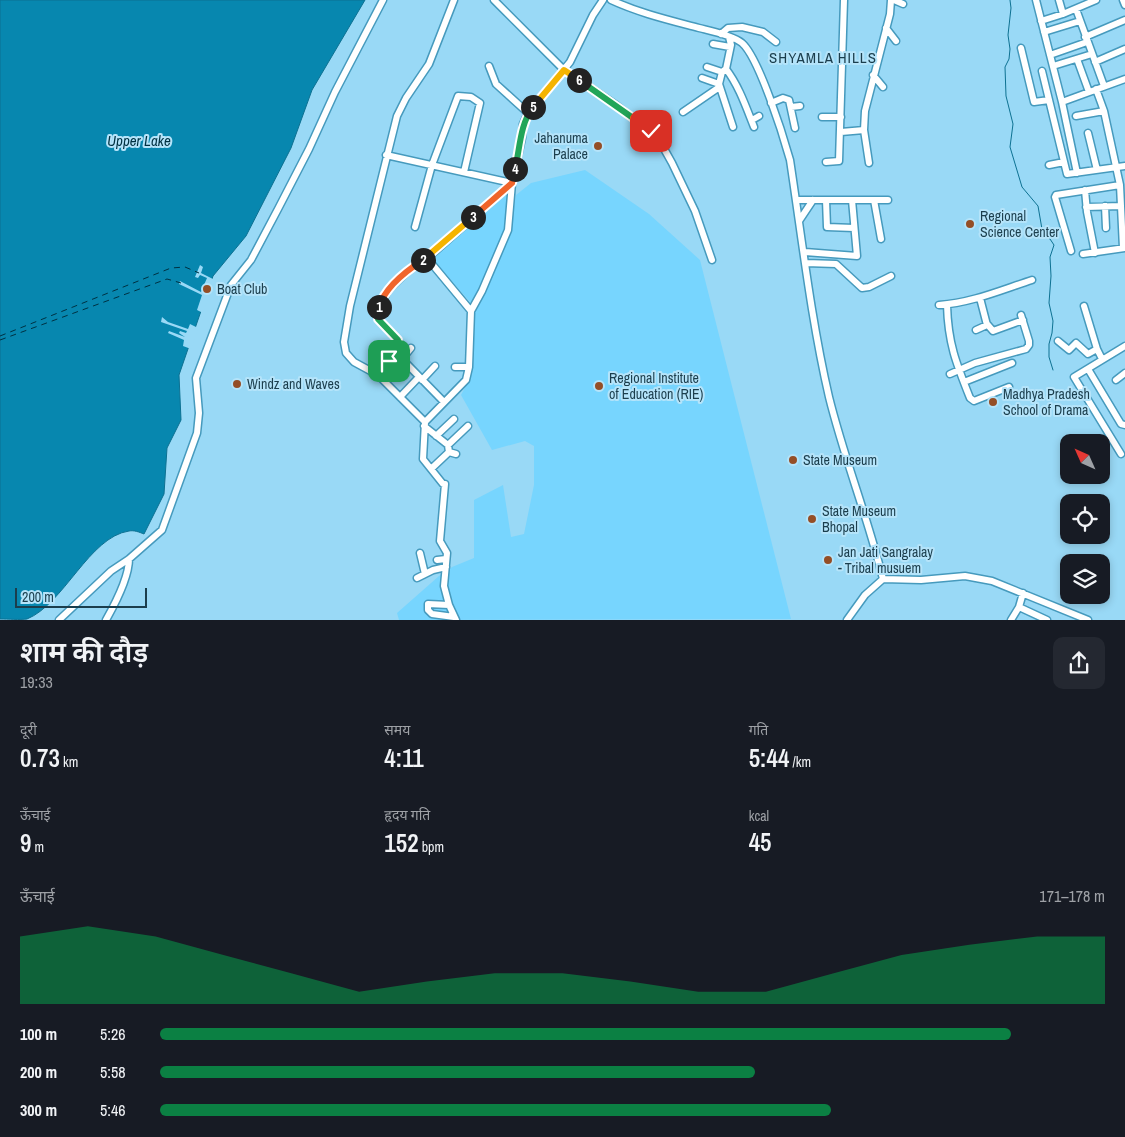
<!DOCTYPE html>
<html lang="hi">
<meta charset="utf-8">
<style>
body{margin:0;font-family:"Archivo Narrow","Noto Sans Devanagari",sans-serif;background:#242831;color:#f1f3f6;height:100vh;display:flex;flex-direction:column;font-size:19px;white-space:nowrap}
*{box-sizing:border-box;margin:0}
p{font-size:16px;color:#9ea1a6}
.icon{flex:none;width:28px;height:28px;fill:none;stroke:currentColor;stroke-width:2;stroke-linecap:round;stroke-linejoin:round}
.map{position:relative;height:620px;overflow:hidden}
.drawer{display:flex;flex-direction:column;background:#171b24;flex:1}
.drawer>*{flex:none}
.needle{width:32px;rotate:315deg}
.fabs{position:absolute;left:1060px;top:434px;display:grid;gap:10px}
.fabs a{display:grid;place-items:center;width:50px;height:50px;border-radius:10px;background:#171b24;box-shadow:0 2px 8px #0003;font-size:25px}
.scale{position:absolute;left:15px;bottom:12px;width:132px;box-sizing:border-box;padding-left:5px;border:2px solid #1b3e4d;border-top:0;font-size:14px;line-height:18px;white-space:nowrap;color:#1b3e4d;-webkit-text-stroke:4px #b5e4fa;paint-order:stroke}
.pin{position:absolute;display:grid;place-items:center;width:42px;height:42px;color:#fff;margin:-21px;border-radius:10px;box-shadow:0 2px 8px #0006}
.km{position:absolute;width:25px;height:25px;margin:-12px;border-radius:50%;background:#222;color:#fff;font-size:14px;line-height:25px;text-align:center}
.round{display:grid;place-items:center;flex:none;width:52px;height:52px;border-radius:10px;background:#242831}
.head{display:flex;align-items:center;justify-content:space-between;height:85px;padding:0 20px}
h1{font-size:28px;font-weight:600;line-height:38px}
.metrics{display:grid;grid-template-columns:repeat(3,1fr);gap:8px;height:85px;padding:5px 20px}
.metrics div{display:grid;align-content:center}
.metrics b{font-size:25px;font-weight:600}
.metrics small{font-size:14px;font-weight:400}
.metrics p{font-size:14px}
.chart{height:140px;padding:10px 20px}
.chart p{display:flex;justify-content:space-between}
.chart svg{width:100%;height:90px;margin-top:5px;fill:#0b8043;opacity:.7}
ul{padding:0 20px;list-style:none;font-size:16px}
li{display:grid;grid-template-columns:80px 60px 1fr;align-items:center;height:38px}
li i{height:12px;border-radius:6px;background:#0b8043}
.map>svg:first-child{display:block}
</style>
<div class="map">
<svg width="1125" height="620" viewBox="0 0 1125 620">
<rect width="100%" height="100%" fill="#99d9f6"/>
<path fill="#77d5fe" d="M 585,170 L 649,214 L 700,260 L 791,619 L 399,620 L 397,613 L 439,576 L 452,567 L 474,558 L 474,500 L 503,485 L 511,537 L 524,534 L 534,485 L 534,446 L 525,441 L 492,450 L 461,395 L 471,376 L 475,312 L 502,251 L 511,227 L 516,195 L 531,183 Z
M 509,190 L 504,231 L 474,301 L 471,303 L 431,257 Z"/>
<path fill="#0787af" stroke="#0d7192" d="M 0,0 L 365,0 L 312,90 L 291,148 L 246,236 L 213,276 L 179,375 L 181,420 L 167,448 L 164,494 L 144,534 C 139,532 134,530 129,531 C 89,537 64,604 27,619 C 20,620 8,619 0,619 Z"/>
<path fill="#99d9f6" d="M 200,265 L 203,267 L 201,273 L 215,280 L 203,313 L 197,310 L 202,295 L 179,284 L 180,281 L 201,292 L 207,278 L 200,275 L 198,278 L 195,277 Z
M 162,317 L 168,322 L 188,329 L 190,324 L 198,328 L 191,349 L 183,346 L 184,340 L 168,333 L 169,331 L 185,337 L 179,333 L 180,331 L 186,333 L 187,331 L 161,322 Z"/>
<g fill="none" stroke-linecap="round" stroke-linejoin="round">
<path stroke="#0d7192" stroke-width="1" d="M 1010,0 L 1011,8 L 1008,35 L 1010,49 L 1009,59 L 1005,67 L 1006,96 L 1013,124 L 1010,147 L 1022,187 L 1038,206 L 1043,235 L 1050,239 L 1054,245 L 1050,257 L 1051,276 L 1049,303 L 1053,321 L 1052,333 L 1049,344 L 1049,357 L 1053,370"/>
<path stroke="#003142" stroke-width="1" stroke-dasharray="6 5" stroke-linecap="butt" d="M 0,336 L 171,268 L 185,267 L 199,273
M 0,340 L 167,279 L 181,283"/>
<g stroke="#469abd" stroke-width="9">
<path id="minor" d="M 494,0 L 564,70 L 616,105 L 658,138 L 672,163 L 695,211 L 712,260
M 611,0 C 639,13 669,20 699,28 C 711,31 732,35 742,43 C 759,58 783,135 790,160 C 802,239 811,319 829,397 C 844,458 868,518 883,579
M 894,0 L 903,4
M 1036,0 L 1062,102 L 1077,173
M 1059,0 L 1063,14
M 1123,0 L 1125,5
M 1076,9 L 1104,86
M 1041,21 L 1063,14 L 1096,0
M 886,28 L 896,41
M 1044,32 L 1080,21
M 721,34 L 728,28 L 742,27 L 763,32 L 776,42
M 729,37 L 731,45 L 726,69 L 722,72 L 719,84 L 733,127
M 1085,37 L 1125,20
M 713,44 L 730,47
M 1021,48 L 1034,102 L 1049,100
M 1050,55 L 1087,42
M 1077,59 L 1089,92
M 1095,62 L 1125,49
M 489,66 L 496,84 L 528,113
M 1053,66 L 1092,54
M 707,67 L 722,72
M 726,69 C 739,86 746,107 754,127
M 1042,71 L 1067,174 L 1125,166
M 873,75 L 883,87
M 1096,89 L 1104,111 L 1120,185 L 1123,248
M 1062,102 L 1125,79
M 771,103 L 783,98 L 789,100 L 795,128
M 791,107 L 800,106
M 683,112 L 718,88 L 719,84 L 702,78
M 1076,116 L 1104,111
M 822,117 L 841,117
M 752,120 L 759,116
M 841,132 L 864,130
M 1088,133 L 1097,170
M 386,155 L 512,183
M 826,162 L 839,161 L 844,0
M 869,163 L 864,130 L 865,111 L 890,14 L 891,0
M 1049,165 L 1064,162
M 1085,190 L 1087,212 L 1095,253
M 796,200 L 888,200
M 826,200 L 827,227 L 854,228
M 874,200 L 881,239
M 1105,206 L 1106,228
M 1086,207 L 1121,206
M 799,221 L 813,200
M 415,227 L 432,165 L 458,96 L 471,97 L 480,103 L 464,172
M 1071,251 L 1055,197 L 1056,195 L 1120,185
M 805,252 L 857,256 L 852,200
M 1083,254 L 1125,248
M 427,258 L 471,311
M 806,263 L 836,264 L 862,288 L 869,287 L 891,276
M 939,305 C 971,303 1001,290 1032,280
M 947,305 C 948,343 956,363 970,398 L 974,401 L 1009,387
M 1084,306 L 1097,349 L 1102,359
M 987,324 L 993,331 L 1023,320
M 976,330 L 987,325 L 980,298
M 1058,341 L 1069,350 L 1076,343 L 1088,354 L 1097,349
M 411,348 L 402,359 L 444,402
M 455,367 L 469,367
M 1088,369 L 1121,424 L 1125,425
M 373,372 L 380,370 L 398,351 L 398,340 L 378,319 L 378,311 L 388,290 L 412,267 L 432,254 L 512,183
M 950,374 L 975,363 L 1026,349 L 1029,345 L 1029,341 L 1021,315
M 422,380 L 435,366
M 1116,380 L 1125,373
M 964,382 L 1012,363
M 400,397 L 419,377
M 425,422 L 378,375 L 354,362 L 346,353 L 344,342 L 350,306 L 397,116 L 406,98 L 429,64 L 454,0
M 424,426 L 448,445 L 449,452
M 436,436 L 454,419
M 448,445 L 468,426
M 1121,454 L 1074,377 L 1125,346
M 431,469 L 449,452 L 456,454
M 420,553 L 425,574
M 437,560 L 446,559
M 417,578 L 433,570 L 446,567
M 449,605 L 428,604 L 428,610 L 432,614 L 454,617
M 1019,607 L 1047,620
M 59,620 L 111,571 L 129,559 L 162,530 L 197,433 L 199,413 L 196,378 L 231,285 L 251,260 L 278,209 L 309,149 L 335,92 L 383,0
M 106,620 C 115,604 129,576 129,559
M 456,620 L 449,605 L 444,586 L 447,553 L 440,541 L 445,484 L 443,484 L 423,459 L 425,422 L 466,380 L 469,367 L 471,311 L 482,291 L 508,230 L 512,183 L 522,138 L 523,124 L 528,113 L 570,62 L 593,15 L 603,0
M 847,620 L 865,595 L 883,579 L 921,580 L 965,576 L 992,581 L 1088,620
M 1011,620 L 1019,607 L 1023,593"/>
</g>
<use href="#minor" stroke="#fff" stroke-width="6"/>
</g>
<g fill="none" stroke-linecap="round" stroke-linejoin="round">
<g stroke="#fff" stroke-width="10">
<path id="split-1" d="M 379,307 L 378,319 L 398,340 L 398,351 L 389,361"/>
</g>
<g stroke="#fff" stroke-width="10">
<path id="split-2" d="M 379,307 C 385,287 406,271 423,260"/>
</g>
<g stroke="#fff" stroke-width="10">
<path id="split-3" d="M 423,260 L 473,217"/>
</g>
<g stroke="#fff" stroke-width="10">
<path id="split-4" d="M 473,217 L 512,183 L 515,169"/>
</g>
<g stroke="#fff" stroke-width="10">
<path id="split-5" d="M 515,169 C 520,148 520,124 533,107"/>
</g>
<g stroke="#fff" stroke-width="10">
<path id="split-6" d="M 533,107 L 564,70 L 579,80"/>
</g>
<g stroke="#fff" stroke-width="10">
<path id="split-7" d="M 579,80 L 633,118"/>
</g>
<g stroke="#fff" stroke-width="10">
<path id="split-8" d="M 633,118 L 651,131"/>
</g>
<use href="#split-1" stroke="#22a559" stroke-width="6"/>
<use href="#split-2" stroke="#f0652b" stroke-width="6"/>
<use href="#split-3" stroke="#f5b400" stroke-width="6"/>
<use href="#split-4" stroke="#f0652b" stroke-width="6"/>
<use href="#split-5" stroke="#22a559" stroke-width="6"/>
<use href="#split-6" stroke="#f5b400" stroke-width="6"/>
<use href="#split-7" stroke="#22a559" stroke-width="6"/>
<use href="#split-8" stroke="#f5b400" stroke-width="6"/>
</g>
<g fill="#944e26" stroke="#b5e4fa" stroke-width="2">
<circle cx="598" cy="146" r="5"/>
<circle cx="970" cy="224" r="5"/>
<circle cx="207" cy="289" r="5"/>
<circle cx="237" cy="384" r="5"/>
<circle cx="599" cy="386" r="5"/>
<circle cx="993" cy="402" r="5"/>
<circle cx="793" cy="460" r="5"/>
<circle cx="812" cy="519" r="5"/>
<circle cx="828" cy="560" r="5"/>
</g>
<g text-anchor="middle" dominant-baseline="central" stroke-width="4" stroke-linejoin="round" paint-order="stroke">
<g font-size="14" fill="#1b3e4d" stroke="#b5e4fa" text-anchor="start">
<text x="588" y="138" text-anchor="end">Jahanuma<tspan x="588" dy="16">Palace</tspan></text>
<text x="980" y="216">Regional<tspan x="980" dy="16">Science Center</tspan></text>
<text x="217" y="289">Boat Club</text>
<text x="609" y="378">Regional Institute<tspan x="609" dy="16">of Education (RIE)</tspan></text>
<text x="247" y="384">Windz and Waves</text>
<text x="1003" y="394">Madhya Pradesh<tspan x="1003" dy="16">School of Drama</tspan></text>
<text x="803" y="460">State Museum</text>
<text x="822" y="511">State Museum<tspan x="822" dy="16">Bhopal</tspan></text>
<text x="838" y="552">Jan Jati Sangralay<tspan x="838" dy="16">- Tribal musuem</tspan></text>
</g>
<g font-size="15" letter-spacing="1" fill="#1b3e4d" stroke="#b5e4fa">
<text x="823" y="57">SHYAMLA HILLS</text>
</g>
<g font-size="15" font-style="italic" fill="#003142" stroke="#b5e4fa">
<text x="139" y="140">Upper Lake</text>
</g>
</g>
</svg>
<div class="fabs">
<a><svg class="needle" viewBox="-14 -14 28 28"><path d="M0-13l5 13h-10z" fill="#e53935"/><path d="M0 13l5-13h-10z" fill="#9ea1a6"/></svg></a>
<a><svg class="icon" aria-label="locate" viewBox="0 0 24 24"><circle cx="12" cy="12" r="6"/><path d="M12 2v4M12 18v4M2 12h4M18 12h4"/></svg></a>
<a><svg class="icon" aria-label="layers" viewBox="0 0 24 24"><path d="M12 4l9 5-9 5-9-5zM3 14l9 5 9-5"/></svg></a>
</div>
<div class="scale">200 m</div>
<div class="pin" style="left:389px;top:361px;background:#1e9e55"><svg class="icon" aria-label="arrive" viewBox="0 0 24 24"><path d="M6 21V4h12l-3 4 3 4H6"/></svg></div>
<div class="pin" style="left:651px;top:131px;background:#d93025"><svg class="icon" aria-label="check" viewBox="0 0 24 24"><path d="M5 12l5 5 9-10"/></svg></div>
<b class="km" style="left:379px;top:307px">1</b>
<b class="km" style="left:423px;top:260px">2</b>
<b class="km" style="left:473px;top:217px">3</b>
<b class="km" style="left:515px;top:169px">4</b>
<b class="km" style="left:533px;top:107px">5</b>
<b class="km" style="left:579px;top:80px">6</b>
</div>
<section class="drawer">
<div class="head"><div><h1>शाम की दौड़</h1><p>19:33</p></div><a class="round"><svg class="icon" aria-label="share" viewBox="0 0 24 24"><path d="M12 15V3M7 8l5-5 5 5M5 13v7h14v-7"/></svg></a></div>
<div class="metrics">
<div><p>दूरी</p><b>0.73<small> km</small></b></div>
<div><p>समय</p><b>4:11</b></div>
<div><p>गति</p><b>5:44<small> /km</small></b></div>
</div>
<div class="metrics">
<div><p>ऊँचाई</p><b>9<small> m</small></b></div>
<div><p>हृदय गति</p><b>152<small> bpm</small></b></div>
<div><p>kcal</p><b>45</b></div>
</div>
<div class="chart"><p><span>ऊँचाई</span>171–178 m</p>
<svg viewBox="0 0 160 44" preserveAspectRatio="none"><path d="M0 44V11L10 6L20 11L30 20L40 29L50 38L60 33L70 29L80 29L90 33L100 38L110 38L120 29L130 20L140 15L150 11L160 11V44z"/></svg>
</div>
<ul>
<li><b>100 m</b>5:26<i style="width:90%"></i></li>
<li><b>200 m</b>5:58<i style="width:63%"></i></li>
<li><b>300 m</b>5:46<i style="width:71%"></i></li>
</ul>
</section>
